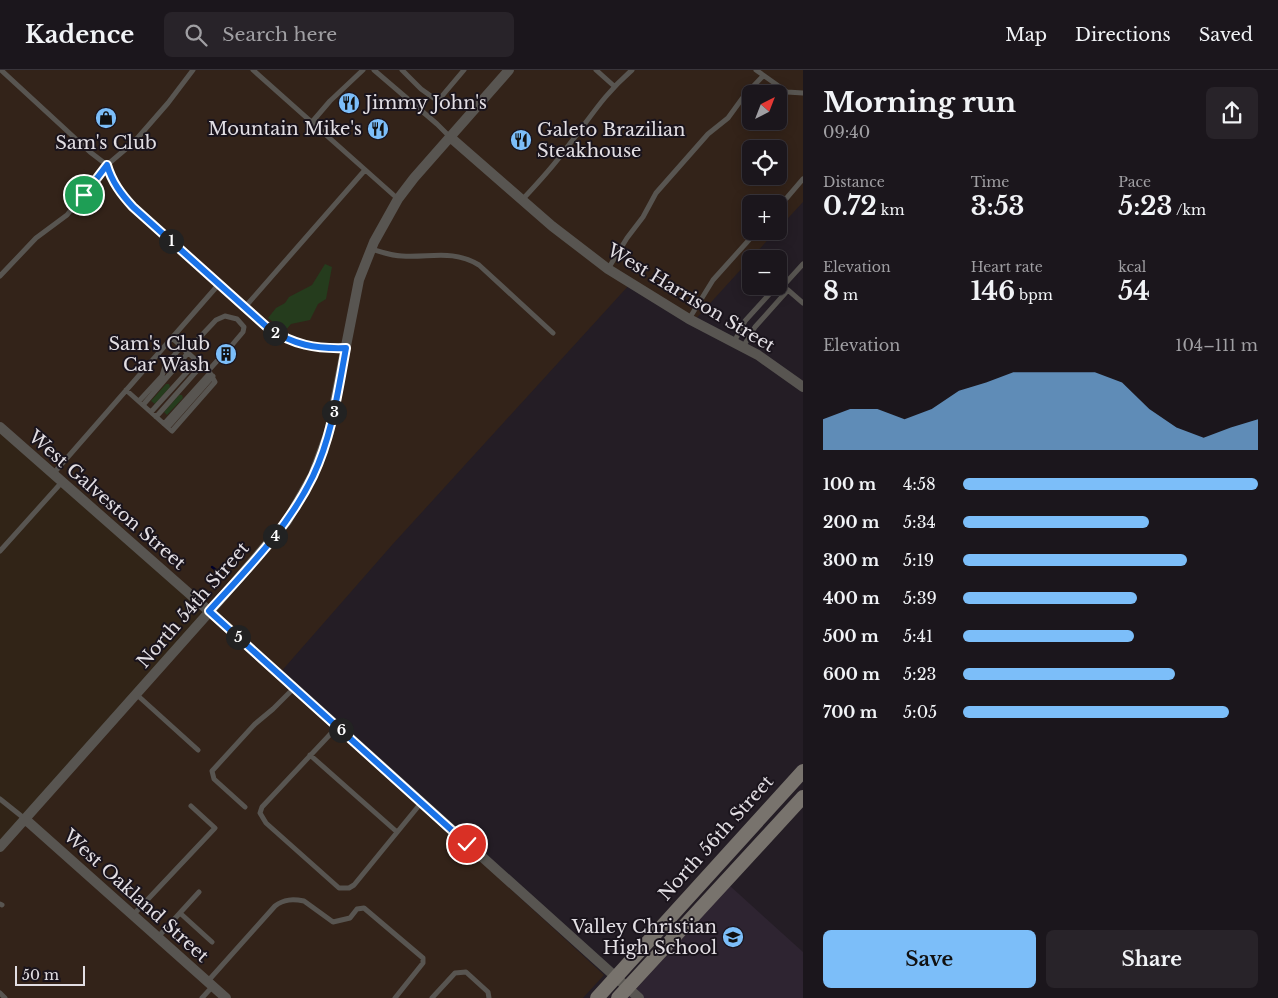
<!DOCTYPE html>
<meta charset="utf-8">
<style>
body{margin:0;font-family:"Libre Baskerville",serif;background:#282329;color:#f1f3f6;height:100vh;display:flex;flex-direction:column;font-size:19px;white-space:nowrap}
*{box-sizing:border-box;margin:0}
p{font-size:16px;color:#a09fa3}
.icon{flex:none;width:28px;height:28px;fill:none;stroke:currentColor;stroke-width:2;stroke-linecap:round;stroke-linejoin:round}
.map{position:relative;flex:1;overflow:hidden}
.drawer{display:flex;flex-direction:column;background:#1b161c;width:475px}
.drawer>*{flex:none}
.needle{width:32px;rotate:42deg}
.controls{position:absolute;left:742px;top:15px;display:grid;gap:10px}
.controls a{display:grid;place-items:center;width:45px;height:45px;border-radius:8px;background:#1b161c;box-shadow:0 2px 12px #0003,0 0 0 1px #39353b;font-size:25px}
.scale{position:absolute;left:15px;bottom:12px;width:70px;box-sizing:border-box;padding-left:5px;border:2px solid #e2dee3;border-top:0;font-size:14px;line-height:18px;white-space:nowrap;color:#e2dee3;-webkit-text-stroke:4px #1a141c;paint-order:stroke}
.pin{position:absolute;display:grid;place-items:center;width:42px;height:42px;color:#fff;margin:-21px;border:2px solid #fff;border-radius:50%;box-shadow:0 1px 5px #0007}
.km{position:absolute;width:25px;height:25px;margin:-12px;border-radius:50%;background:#222;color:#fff;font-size:14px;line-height:25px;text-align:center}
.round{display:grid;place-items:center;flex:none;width:52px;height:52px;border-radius:8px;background:#282329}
.head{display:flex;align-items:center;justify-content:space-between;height:85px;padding:0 20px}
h1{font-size:28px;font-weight:700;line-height:38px}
.metrics{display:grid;grid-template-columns:repeat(3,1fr);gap:8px;height:85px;padding:5px 20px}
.metrics div{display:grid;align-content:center}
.metrics b{font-size:25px;font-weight:700}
.metrics small{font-size:14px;font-weight:400}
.metrics p{font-size:14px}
.chart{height:140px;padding:10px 20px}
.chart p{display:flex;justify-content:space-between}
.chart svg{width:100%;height:90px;margin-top:5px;fill:#7cbef9;opacity:.7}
.cta{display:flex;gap:10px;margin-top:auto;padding:10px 20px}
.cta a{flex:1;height:58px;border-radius:8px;background:#7cbef9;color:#111;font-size:20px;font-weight:700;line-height:58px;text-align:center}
.cta a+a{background:#282329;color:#f1f3f6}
ul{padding:0 20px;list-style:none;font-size:16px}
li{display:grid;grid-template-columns:80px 60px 1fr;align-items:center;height:38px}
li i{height:12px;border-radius:6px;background:#7cbef9}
header{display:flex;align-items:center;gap:30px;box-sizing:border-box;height:70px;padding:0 25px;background:#1b161c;border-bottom:1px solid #39353b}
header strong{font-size:24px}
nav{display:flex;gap:28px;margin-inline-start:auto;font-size:18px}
.search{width:350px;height:45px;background:#282329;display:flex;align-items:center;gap:12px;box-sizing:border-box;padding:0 18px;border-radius:8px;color:#a09fa3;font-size:19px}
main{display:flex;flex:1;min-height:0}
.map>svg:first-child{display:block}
</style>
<header>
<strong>Kadence</strong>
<div class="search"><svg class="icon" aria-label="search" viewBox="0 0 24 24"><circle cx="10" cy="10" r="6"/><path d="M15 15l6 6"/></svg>Search here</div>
<nav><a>Map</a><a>Directions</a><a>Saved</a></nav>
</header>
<main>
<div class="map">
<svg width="803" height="928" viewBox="0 0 803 928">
<rect width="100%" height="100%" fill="#241d25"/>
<path fill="#332319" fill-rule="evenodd" d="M 0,0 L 803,0 L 803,132 L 779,158 L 779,134 L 751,134 L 751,161 L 776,161 L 693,252 L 630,214 L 392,475 L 279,604 L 268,595 L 604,905 L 583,928 L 0,928 ZM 751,24 L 779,24 L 779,51 L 751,51 ZM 751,79 L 779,79 L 779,106 L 751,106 Z"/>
<path fill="#312417" d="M 0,357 L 209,541 L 0,777 Z"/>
<path fill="#2e2431" d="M 729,815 L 803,882 L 803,928 L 628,928 Z"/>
<path fill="#253c1d" d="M 325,194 L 332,197 L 326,229 L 318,234 L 310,250 L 291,254 L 285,261 L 268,248 L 276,238 L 285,233 L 289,227 L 312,215 Z
M 166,314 L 169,314 L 170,317 L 155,334 L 151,331 Z
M 179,325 L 182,325 L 183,328 L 167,345 L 164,342 Z"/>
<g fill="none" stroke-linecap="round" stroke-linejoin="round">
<path stroke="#00002a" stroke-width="2.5" d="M 212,497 L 220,503"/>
<path stroke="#585551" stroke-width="5" d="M 1,0 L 90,82 L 107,95 L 111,109 L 120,122 L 133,137 L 268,258 C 293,274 315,279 345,278
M 253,0 L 398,129
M 374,0 L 437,54 L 450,67
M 402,0 L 421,19 L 435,29 L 442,26 L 464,0
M 596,0 L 614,16
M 756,0 L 787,22 L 803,23
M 312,52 L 330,31 L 363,0
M 522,130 C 537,114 552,98 565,80 C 589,50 602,26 632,0
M 779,137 L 803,109
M 371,179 C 381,182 392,186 402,186 C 430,188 452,179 479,195 L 553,263
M 608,199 L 627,168 L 643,147 L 656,123 L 708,64 L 728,48 L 744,26 L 763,6
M 0,206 L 36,168 L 67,145 L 107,95 L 134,72 L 168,33 L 193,0
M 788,220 L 803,233
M 245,237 L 365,100
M 689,249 L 713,210 L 757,161
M 734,272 L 745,251 L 774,219 L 783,216 L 803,194
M 743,277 L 755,257 L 788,220
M 186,282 L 216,250 L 225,246 L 237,249 L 244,257 L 243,262 L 232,275
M 208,301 L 217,291
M 126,320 L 172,361 L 215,312 L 210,303 L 172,268
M 139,331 L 162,306 L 165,296 L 181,277
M 143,335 L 188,283
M 151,342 L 197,291
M 156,347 L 202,295
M 164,354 L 210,303
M 168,357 L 213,306
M 53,404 L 219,214
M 0,481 L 62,412
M 136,624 L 198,680
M 337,657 L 262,737 L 260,743 L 266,753 L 339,818 L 349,818 L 354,815 L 421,733
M 310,685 L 397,762
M 0,729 L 25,749
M 245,737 L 214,709 L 212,701 L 255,654 L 273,639 L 294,618
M 0,834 L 2,835
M 180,843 L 212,872
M 133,845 L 215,758 L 191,736
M 158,867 L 199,822
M 208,911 L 275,836 C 284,829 293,829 304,831 L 333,852 L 350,848 L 357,839 L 364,838 L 423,888 L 423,893 L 395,928
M 0,923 L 5,928
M 202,928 L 213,916
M 432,928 L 455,903 L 466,902 L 488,922 L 489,928"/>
<path stroke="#585551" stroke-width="10" d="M 450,67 L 552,156 L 608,199 L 689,249 L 758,285 L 803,317
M 0,357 L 209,541 L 639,928
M 25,749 L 226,928
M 0,777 L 219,531 L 287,451 L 313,405 L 329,362 L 359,210 L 374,172 L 398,129 L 414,108 L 509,0"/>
<path stroke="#78736d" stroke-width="14" d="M 597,928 L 803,701
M 618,928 L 803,727"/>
</g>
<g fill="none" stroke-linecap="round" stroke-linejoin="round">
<g stroke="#fff" stroke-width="10">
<path id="route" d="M 84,125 L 107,95 C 112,112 121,124 133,137 L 268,258 C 294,275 315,279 346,278 C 338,321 332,366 313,406 C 288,458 247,499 209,541 L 467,774"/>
</g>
<use href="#route" stroke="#1a73e8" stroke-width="6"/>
</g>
<defs>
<g id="restaurant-disc" transform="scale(1.125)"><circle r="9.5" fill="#7cbef9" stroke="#1a141c"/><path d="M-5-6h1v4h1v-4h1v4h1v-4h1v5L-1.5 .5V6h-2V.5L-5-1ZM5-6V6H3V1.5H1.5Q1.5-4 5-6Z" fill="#111"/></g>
<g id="shop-disc" transform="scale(1.125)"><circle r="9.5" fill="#7cbef9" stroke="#1a141c"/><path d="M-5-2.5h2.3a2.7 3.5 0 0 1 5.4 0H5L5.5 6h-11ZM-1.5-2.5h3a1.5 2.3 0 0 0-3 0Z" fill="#111"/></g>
<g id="building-disc" transform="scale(1.125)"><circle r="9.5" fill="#7cbef9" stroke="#1a141c"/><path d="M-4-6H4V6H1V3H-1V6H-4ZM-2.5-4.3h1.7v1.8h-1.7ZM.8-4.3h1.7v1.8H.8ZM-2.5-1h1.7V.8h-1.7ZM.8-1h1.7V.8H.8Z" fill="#111"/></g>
<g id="school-disc" transform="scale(1.125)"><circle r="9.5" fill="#7cbef9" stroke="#1a141c"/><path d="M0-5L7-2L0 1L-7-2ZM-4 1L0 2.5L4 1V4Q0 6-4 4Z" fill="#111"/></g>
</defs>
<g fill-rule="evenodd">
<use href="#restaurant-disc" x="349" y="33"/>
<use href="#shop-disc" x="106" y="48"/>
<use href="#restaurant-disc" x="378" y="59"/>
<use href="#restaurant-disc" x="521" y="70"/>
<use href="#building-disc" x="226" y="284"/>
<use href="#school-disc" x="733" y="867"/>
</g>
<g text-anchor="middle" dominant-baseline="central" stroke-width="4" stroke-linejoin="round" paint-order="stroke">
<g font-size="18" fill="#e2dee3" stroke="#1a141c" text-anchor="end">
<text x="365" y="33" text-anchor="start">Jimmy John's</text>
<text x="362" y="59">Mountain Mike's</text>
<text x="537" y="60" text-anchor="start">Galeto Brazilian<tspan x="537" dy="21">Steakhouse</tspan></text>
<text x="106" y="73" text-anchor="middle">Sam's Club</text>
<text x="210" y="274">Sam's Club<tspan x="210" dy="21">Car Wash</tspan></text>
<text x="717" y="857">Valley Christian<tspan x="717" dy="21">High School</tspan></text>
</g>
<g font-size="18" fill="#e2dee3" stroke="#1a141c">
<text transform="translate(691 228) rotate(31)">West Harrison Street</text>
<text transform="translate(107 430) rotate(41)">West Galveston Street</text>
<text transform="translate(193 535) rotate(-49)">North 54th Street</text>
<text transform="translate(716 768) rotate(-48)">North 56th Street</text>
<text transform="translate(136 826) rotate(42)">West Oakland Street</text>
</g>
</g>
</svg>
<div class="controls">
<a><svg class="needle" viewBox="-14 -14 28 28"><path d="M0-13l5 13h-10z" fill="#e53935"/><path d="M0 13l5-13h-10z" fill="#a09fa3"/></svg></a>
<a><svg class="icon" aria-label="locate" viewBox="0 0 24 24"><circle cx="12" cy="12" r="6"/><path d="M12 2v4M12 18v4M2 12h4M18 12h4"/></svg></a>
<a>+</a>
<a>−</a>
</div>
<div class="scale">50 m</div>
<div class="pin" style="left:84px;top:125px;background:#1e9e55"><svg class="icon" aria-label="arrive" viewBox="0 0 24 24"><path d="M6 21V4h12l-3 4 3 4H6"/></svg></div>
<div class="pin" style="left:467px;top:774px;background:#d93025"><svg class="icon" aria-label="check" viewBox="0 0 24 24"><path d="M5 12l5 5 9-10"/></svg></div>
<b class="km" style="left:171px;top:171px">1</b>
<b class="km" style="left:275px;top:263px">2</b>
<b class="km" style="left:334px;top:342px">3</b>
<b class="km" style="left:275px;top:466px">4</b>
<b class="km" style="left:238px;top:567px">5</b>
<b class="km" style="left:341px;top:660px">6</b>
</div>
<section class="drawer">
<div class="head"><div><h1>Morning run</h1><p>09:40</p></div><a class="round"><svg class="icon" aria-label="share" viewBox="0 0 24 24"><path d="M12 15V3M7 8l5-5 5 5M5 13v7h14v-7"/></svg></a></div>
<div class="metrics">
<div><p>Distance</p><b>0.72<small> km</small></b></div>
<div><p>Time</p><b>3:53</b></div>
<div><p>Pace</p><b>5:23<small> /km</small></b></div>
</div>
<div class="metrics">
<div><p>Elevation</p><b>8<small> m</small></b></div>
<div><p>Heart rate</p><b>146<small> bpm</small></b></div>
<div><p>kcal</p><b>54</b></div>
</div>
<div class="chart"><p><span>Elevation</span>104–111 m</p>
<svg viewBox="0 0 160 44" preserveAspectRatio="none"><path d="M0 44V29L10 24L20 24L30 29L40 24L50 15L60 11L70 6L80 6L90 6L100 6L110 11L120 24L130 33L140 38L150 33L160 29V44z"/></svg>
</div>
<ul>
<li><b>100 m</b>4:58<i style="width:100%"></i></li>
<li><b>200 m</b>5:34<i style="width:63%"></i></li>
<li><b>300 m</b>5:19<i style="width:76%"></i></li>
<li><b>400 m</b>5:39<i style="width:59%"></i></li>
<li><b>500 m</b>5:41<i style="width:58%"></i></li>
<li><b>600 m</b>5:23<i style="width:72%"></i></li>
<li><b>700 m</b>5:05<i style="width:90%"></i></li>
</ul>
<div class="cta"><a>Save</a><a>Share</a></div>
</section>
</main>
